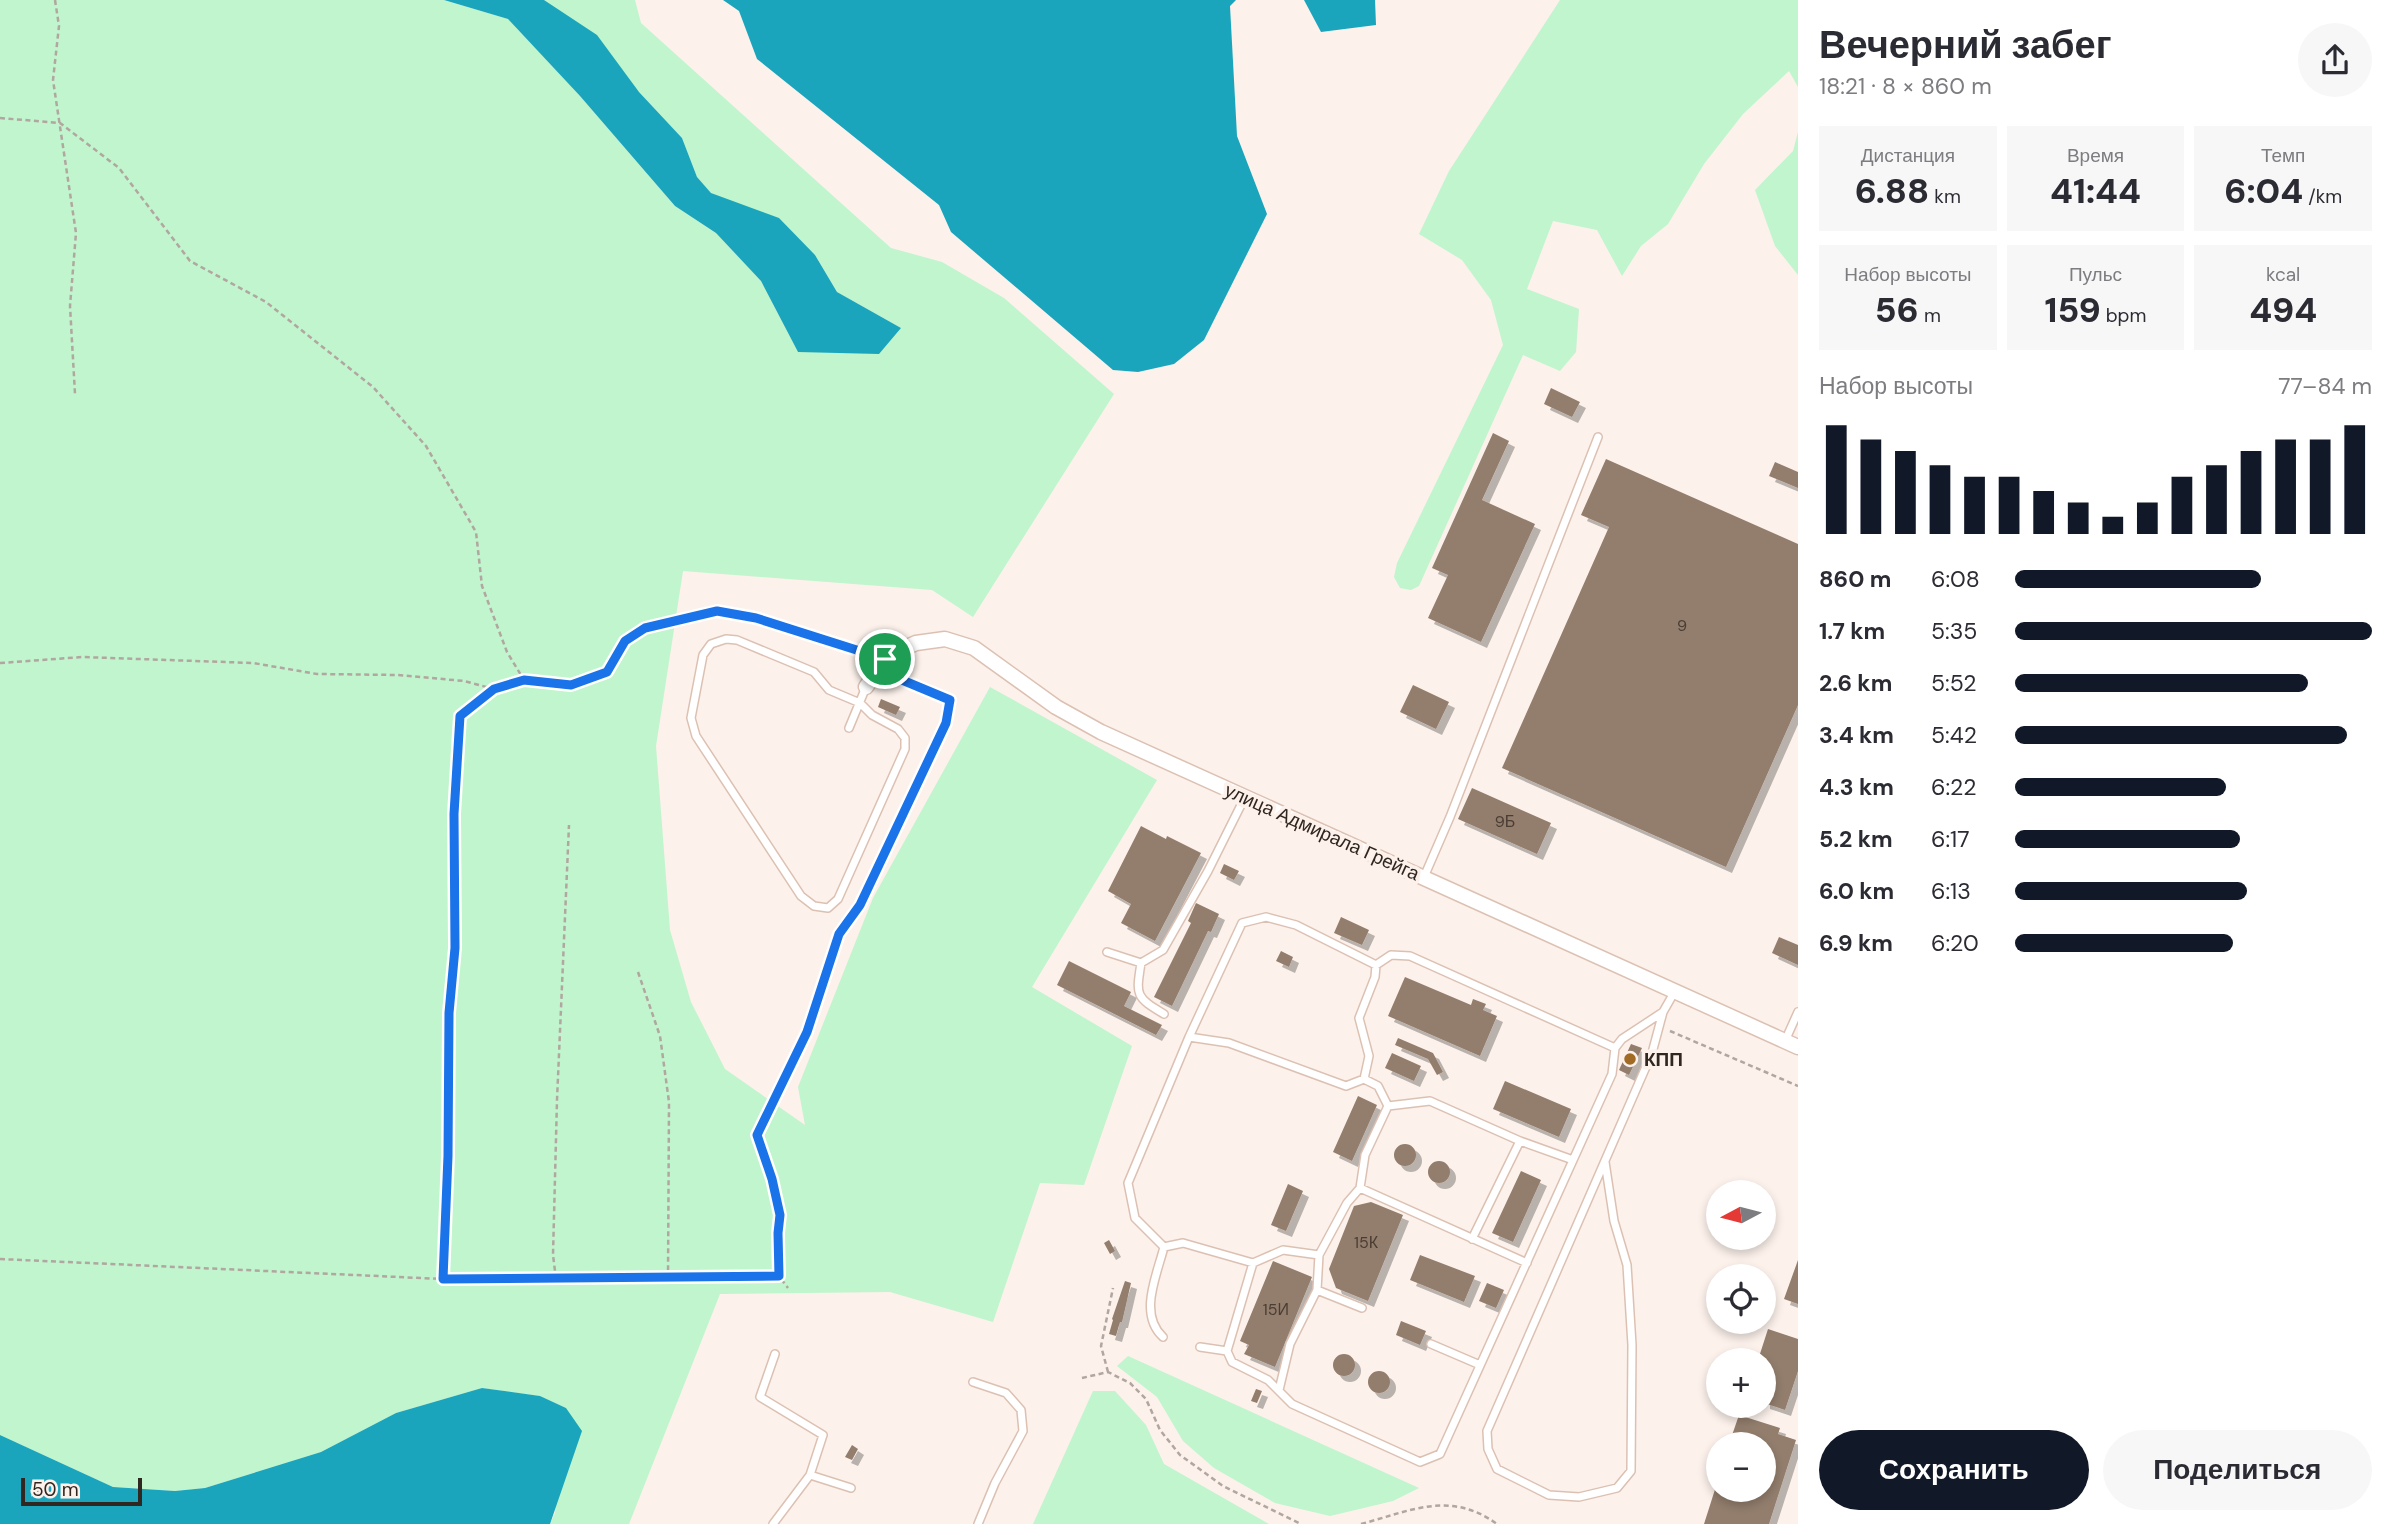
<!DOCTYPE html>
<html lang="ru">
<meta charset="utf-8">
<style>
body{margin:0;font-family:"DM Sans",sans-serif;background:#f7f7f7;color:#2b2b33;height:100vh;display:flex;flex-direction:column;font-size:26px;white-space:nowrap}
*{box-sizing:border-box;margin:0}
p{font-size:23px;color:#7c7c81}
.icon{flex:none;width:38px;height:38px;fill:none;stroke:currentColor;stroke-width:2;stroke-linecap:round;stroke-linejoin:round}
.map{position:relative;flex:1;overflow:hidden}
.details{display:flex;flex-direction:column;background:#fff;width:595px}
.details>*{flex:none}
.needle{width:46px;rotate:263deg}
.controls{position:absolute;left:1706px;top:1180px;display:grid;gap:14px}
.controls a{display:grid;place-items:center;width:70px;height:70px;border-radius:50%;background:#fff;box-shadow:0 4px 10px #0003;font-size:35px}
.scale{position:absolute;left:21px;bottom:18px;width:121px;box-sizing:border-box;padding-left:7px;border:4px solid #312721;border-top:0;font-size:19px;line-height:24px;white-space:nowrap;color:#312721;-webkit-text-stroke:5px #fcf1eb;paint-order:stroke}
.pin{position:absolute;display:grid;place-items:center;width:60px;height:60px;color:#fff;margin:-30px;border:4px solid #fff;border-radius:50%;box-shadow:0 2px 7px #0007}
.round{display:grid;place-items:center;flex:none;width:74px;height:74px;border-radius:37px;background:#f7f7f7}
.summary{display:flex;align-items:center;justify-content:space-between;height:119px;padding:0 21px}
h1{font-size:38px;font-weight:800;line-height:52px}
.stats{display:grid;grid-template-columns:repeat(3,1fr);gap:10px;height:119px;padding:7px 21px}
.stats div{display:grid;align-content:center;border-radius:0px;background:#f7f7f7;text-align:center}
.stats b{font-size:35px;font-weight:800}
.stats small{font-size:19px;font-weight:400}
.stats p{font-size:19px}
.chart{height:196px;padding:14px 21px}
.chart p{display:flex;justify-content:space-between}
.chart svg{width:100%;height:126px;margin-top:7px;stroke:#111827;stroke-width:6}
.primary-button{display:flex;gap:14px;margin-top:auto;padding:14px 21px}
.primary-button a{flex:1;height:80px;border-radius:42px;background:#111827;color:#fff;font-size:28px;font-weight:800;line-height:80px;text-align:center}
.primary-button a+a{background:#f7f7f7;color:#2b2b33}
ul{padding:0 21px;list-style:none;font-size:23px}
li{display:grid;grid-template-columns:112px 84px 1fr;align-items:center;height:52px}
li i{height:18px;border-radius:9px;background:#111827}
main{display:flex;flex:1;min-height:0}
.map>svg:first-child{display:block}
</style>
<main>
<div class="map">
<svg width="1798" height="1524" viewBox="0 0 1798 1524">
<defs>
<filter id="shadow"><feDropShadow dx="6" dy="6" stdDeviation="0" flood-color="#0004"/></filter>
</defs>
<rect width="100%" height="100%" fill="#fcf1eb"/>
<path fill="#c0f5cd" d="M 0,0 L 444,0 L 508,19 L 580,96 L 675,206 L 716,233 L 761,281 L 798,352 L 901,328 L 837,292 L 815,255 L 732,202 L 711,193 L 697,177 L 682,138 L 639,92 L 544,0 L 635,0 L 641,23 L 891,248 L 942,262 L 1004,298 L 1114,394 L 973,617 L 932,590 L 683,571 L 656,746 L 670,930 L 691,1002 L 725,1069 L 805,1125 L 798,1087 L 873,898 L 990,687 L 1157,780 L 1032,987 L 1132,1046 L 1084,1185 L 1040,1183 L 993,1322 L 890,1292 L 720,1294 L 629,1524 L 550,1524 L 555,1513 L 566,1408 L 539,1396 L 482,1388 L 396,1413 L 321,1452 L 205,1488 L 175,1491 L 113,1487 L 0,1435 Z
M 1560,0 L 1798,0 L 1798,87 L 1789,71 L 1743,114 L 1704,164 L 1668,224 L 1641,246 L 1622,276 L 1597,230 L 1553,221 L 1527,289 L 1579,309 L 1576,352 L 1560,371 L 1523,355 L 1419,586 L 1411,590 L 1400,588 L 1394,577 L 1397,563 L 1503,345 L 1491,300 L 1462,260 L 1419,234 L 1449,171 Z
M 1798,132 L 1798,275 L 1775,246 L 1755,190 L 1793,151 Z
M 1128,1356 L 1419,1488 L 1393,1501 L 1330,1516 L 1275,1503 L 1214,1468 L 1183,1441 L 1157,1397 L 1117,1366 Z
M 1093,1391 L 1115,1391 L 1146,1425 L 1164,1464 L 1269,1524 L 1033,1524 Z"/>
<path fill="#1aa5bd" d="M 444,0 L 544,0 L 597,35 L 639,92 L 682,138 L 697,177 L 711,193 L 779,218 L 815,255 L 837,292 L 901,328 L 879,354 L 798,352 L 761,281 L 716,233 L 675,206 L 580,96 L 508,19 Z
M 723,0 L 1236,0 L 1230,6 L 1237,136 L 1267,214 L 1204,340 L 1174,364 L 1138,372 L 1113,370 L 951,232 L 939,205 L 757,59 L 739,11 Z
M 1304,0 L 1375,0 L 1376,25 L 1321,32 Z
M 482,1388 L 540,1396 L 566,1408 L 582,1431 L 550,1524 L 0,1524 L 0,1435 L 113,1487 L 175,1491 L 205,1488 L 321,1452 L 396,1413 Z"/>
<path fill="#937e6d" filter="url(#shadow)" d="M 1551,388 L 1580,402 L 1572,417 L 1544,404 Z
M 1493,433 L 1509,441 L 1482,500 L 1535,524 L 1481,642 L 1428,618 L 1448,575 L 1432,568 Z
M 1606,459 L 1798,544 L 1798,705 L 1726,867 L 1502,768 L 1609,527 L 1581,515 Z
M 1775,462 L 1798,472 L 1798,488 L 1769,476 Z
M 1413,685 L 1449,702 L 1436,729 L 1400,712 Z
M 881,699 L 900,707 L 896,715 L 878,707 Z
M 1472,788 L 1551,823 L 1537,854 L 1458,819 Z
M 1141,826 L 1166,839 L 1167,836 L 1201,853 L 1155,941 L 1121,923 L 1131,904 L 1108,891 Z
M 1224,864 L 1239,871 L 1234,880 L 1220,873 Z
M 1196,903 L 1219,914 L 1211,932 L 1208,931 L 1172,1006 L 1154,997 L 1191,923 L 1188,921 Z
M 1341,917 L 1369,930 L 1362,945 L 1334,933 Z
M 1779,937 L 1798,945 L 1798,965 L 1772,953 Z
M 1281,951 L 1293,957 L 1289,967 L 1276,961 Z
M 1069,961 L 1131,992 L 1124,1006 L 1162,1025 L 1156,1035 L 1057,985 Z
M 1405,977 L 1471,1005 L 1473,999 L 1486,1004 L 1483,1010 L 1497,1016 L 1480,1056 L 1388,1016 Z
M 1398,1038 L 1433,1053 L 1443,1072 L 1437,1075 L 1428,1059 L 1395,1045 Z
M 1631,1044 L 1642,1048 L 1629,1075 L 1619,1070 Z
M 1392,1053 L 1421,1066 L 1414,1081 L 1385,1068 Z
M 1505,1081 L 1571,1109 L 1559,1137 L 1493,1109 Z
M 1358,1096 L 1377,1105 L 1352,1161 L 1333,1152 Z
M1394 1155a11 11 0 1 1 22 0a11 11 0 1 1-22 0Z
M1428 1172a11 11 0 1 1 22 0a11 11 0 1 1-22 0Z
M 1521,1171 L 1541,1180 L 1513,1242 L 1492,1233 Z
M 1288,1184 L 1303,1191 L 1286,1231 L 1271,1225 Z
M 1371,1202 L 1403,1215 L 1368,1301 L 1336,1288 L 1329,1269 L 1354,1206 Z
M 1109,1240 L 1115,1251 L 1110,1254 L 1104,1243 Z
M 1420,1255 L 1475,1276 L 1464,1302 L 1410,1280 Z
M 1798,1260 L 1798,1304 L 1784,1299 Z
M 1273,1261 L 1312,1277 L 1275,1367 L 1244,1354 L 1249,1345 L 1240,1341 Z
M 1125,1281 L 1131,1283 L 1122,1322 L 1120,1322 L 1116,1336 L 1109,1334 L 1113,1320 L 1112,1319 Z
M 1487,1283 L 1504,1290 L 1496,1308 L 1479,1301 Z
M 1401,1321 L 1426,1331 L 1420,1345 L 1396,1335 Z
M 1768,1329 L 1798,1339 L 1798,1371 L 1785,1410 L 1764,1403 L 1764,1360 L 1758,1360 Z
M1333 1365a11 11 0 1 1 22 0a11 11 0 1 1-22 0Z
M1368 1382a11 11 0 1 1 22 0a11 11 0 1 1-22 0Z
M 1256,1389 L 1262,1391 L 1257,1403 L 1251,1401 Z
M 1739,1415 L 1780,1428 L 1778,1434 L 1796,1440 L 1769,1524 L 1704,1524 L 1718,1480 L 1718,1489 L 1764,1489 L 1764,1444 L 1729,1444 Z
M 852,1445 L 858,1449 L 852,1460 L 845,1457 Z"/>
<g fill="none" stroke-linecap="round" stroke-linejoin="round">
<g stroke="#dcc1b3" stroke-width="10">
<path id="lane" d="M 726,639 L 737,640 L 814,672 L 829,690 L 860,703 L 872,715 L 898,729 L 905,738 L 905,749 L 838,899 L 828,908 L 814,906 L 801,896 L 696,736 L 691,718 L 703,655 L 711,644 Z
M 849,728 L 866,687
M 1424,877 L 1450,817 L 1598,437
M 1107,952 L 1141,963 L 1163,950 L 1208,871 L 1245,797
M 1141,963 C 1136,995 1135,997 1164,1014
M 1376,965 L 1375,977 L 1359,1018 L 1369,1056 L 1364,1079 L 1378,1086 L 1388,1106
M 1189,1037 L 1229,1043 L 1346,1086 L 1364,1079
M 1785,1041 L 1798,1012
M 1605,1162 L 1614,1221 L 1627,1265 L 1632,1345 L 1631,1471 L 1617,1488 L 1579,1497 L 1549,1495 L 1497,1469 L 1488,1449 L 1487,1431 L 1652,1053 L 1663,1012
M 1360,1188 L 1527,1263
M 1472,1239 L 1520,1141
M 1164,1247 L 1135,1218 L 1128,1183 L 1189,1037 L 1242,923 L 1266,917 L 1296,925 L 1376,965 L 1391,955 L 1410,956 L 1615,1048
M 1253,1263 L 1283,1250 L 1319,1255 L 1347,1203 L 1360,1188 L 1365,1155 L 1388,1106 L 1430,1101 L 1520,1141 L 1573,1160
M 1317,1290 L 1362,1308
M 1163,1337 C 1138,1314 1157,1275 1164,1247 L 1183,1243 L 1253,1263 L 1227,1351
M 1431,1344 L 1480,1365
M 1200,1347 L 1227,1351 L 1232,1362 L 1268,1380 L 1292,1404 L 1420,1462 L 1440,1454 L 1612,1074 L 1615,1048 L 1622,1039 L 1663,1012 L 1675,991
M 973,1382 L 1006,1393 L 1021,1410 L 1023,1431 L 995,1483 L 978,1524
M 1279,1390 L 1290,1344 L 1317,1290 L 1319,1255
M 810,1475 L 851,1488
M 773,1524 L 810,1475 L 823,1435 L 760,1397 L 775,1354"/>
</g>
<g stroke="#dcc1b3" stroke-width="17">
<path id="street" d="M 866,687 L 885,659 L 896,652 L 916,643 L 945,639 L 974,648 L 1056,707 L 1101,732 L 1798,1047"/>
</g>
<path stroke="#b1a6a0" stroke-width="2.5" stroke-dasharray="5 3.5" stroke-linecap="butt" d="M 55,0 L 59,26 L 53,80 L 76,233 L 70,306 L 75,394
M 0,118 L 60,123 L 119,168 L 190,261 L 266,302 L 373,387 L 426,446 L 476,532 L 482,586 L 507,652 L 524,680
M 0,663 L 82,657 L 253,663 L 317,674 L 398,675 L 464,681 L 494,689 L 524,680 L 571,685 L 607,672 L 625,641 L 645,628 L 717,611 L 756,618 L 872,655
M 638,972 L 660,1036 L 669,1102 L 668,1278
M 1670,1031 L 1798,1086
M 0,1259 L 443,1279 L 448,1156 L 449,1013 L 455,948 L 454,814 L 460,716 L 494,689
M 779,1276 L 778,1233 L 780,1215 L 772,1179 L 757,1135 L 808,1032 L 839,934 L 860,905 L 946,723 L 950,700 L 891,676
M 443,1279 L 779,1276 L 788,1288
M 556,1279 L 553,1255 L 557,1100 L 569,825
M 1108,1372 L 1101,1346 L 1113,1288
M 1082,1378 L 1108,1372 L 1130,1383 L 1146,1399 L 1160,1430 L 1180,1455 L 1223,1486 L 1301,1524
M 1361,1524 C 1410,1511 1450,1490 1497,1524"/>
<use href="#lane" stroke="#fff" stroke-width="7"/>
<use href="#street" stroke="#fff" stroke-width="14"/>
</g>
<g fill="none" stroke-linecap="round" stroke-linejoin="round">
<g stroke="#fff" stroke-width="14">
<path id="route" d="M 717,611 L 756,618 L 885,659 L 878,670 L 950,700 L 946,723 L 860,905 L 839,934 L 807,1032 L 757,1135 L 772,1179 L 780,1215 L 778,1233 L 779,1276 L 443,1279 L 448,1156 L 449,1013 L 455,948 L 454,814 L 460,716 L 494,689 L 524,680 L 571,685 L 607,672 L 625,641 L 645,628 Z"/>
</g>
<use href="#route" stroke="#1a73e8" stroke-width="9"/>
</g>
<circle fill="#a16a25" stroke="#fcf1eb" stroke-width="2.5" cx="1630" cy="1059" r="7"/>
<g text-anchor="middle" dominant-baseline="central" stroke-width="7" stroke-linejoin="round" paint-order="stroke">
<g font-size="16" fill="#4a3d34">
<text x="1682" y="625">9</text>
<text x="1505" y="821">9Б</text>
<text x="1366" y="1242">15К</text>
<text x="1276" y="1309">15И</text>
</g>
<g font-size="19" fill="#312721" stroke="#fcf1eb">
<text transform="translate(1322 832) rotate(24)">улица Адмирала Грейга</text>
</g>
<g font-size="19" font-weight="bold" fill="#312721" stroke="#fcf1eb" text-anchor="start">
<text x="1644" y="1059">КПП</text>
</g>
</g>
</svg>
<div class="controls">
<a><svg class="needle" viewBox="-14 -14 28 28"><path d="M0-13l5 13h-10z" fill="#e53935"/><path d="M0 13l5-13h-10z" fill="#7c7c81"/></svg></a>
<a><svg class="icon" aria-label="locate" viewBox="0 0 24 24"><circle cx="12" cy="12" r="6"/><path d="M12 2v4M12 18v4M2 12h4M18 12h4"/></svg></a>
<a>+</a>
<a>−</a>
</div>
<div class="scale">50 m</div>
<div class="pin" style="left:885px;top:659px;background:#1e9e55"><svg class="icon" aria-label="arrive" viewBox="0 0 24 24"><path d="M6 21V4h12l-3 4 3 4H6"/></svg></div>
</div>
<section class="details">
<div class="summary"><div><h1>Вечерний забег</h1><p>18:21 · 8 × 860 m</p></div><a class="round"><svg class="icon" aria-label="share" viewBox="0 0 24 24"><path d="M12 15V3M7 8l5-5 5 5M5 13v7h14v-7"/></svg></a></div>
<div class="stats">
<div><p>Дистанция</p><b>6.88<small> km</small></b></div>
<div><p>Время</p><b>41:44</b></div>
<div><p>Темп</p><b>6:04<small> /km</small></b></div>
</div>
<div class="stats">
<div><p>Набор высоты</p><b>56<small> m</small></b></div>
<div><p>Пульс</p><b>159<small> bpm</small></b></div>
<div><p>kcal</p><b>494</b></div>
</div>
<div class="chart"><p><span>Набор высоты</span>77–84 m</p>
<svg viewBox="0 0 160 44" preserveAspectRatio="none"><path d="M5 44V6M15 44V11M25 44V15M35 44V20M45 44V24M55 44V24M65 44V29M75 44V33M85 44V38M95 44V33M105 44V24M115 44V20M125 44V15M135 44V11M145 44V11M155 44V6"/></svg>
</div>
<ul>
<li><b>860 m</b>6:08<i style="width:69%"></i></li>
<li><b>1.7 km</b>5:35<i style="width:100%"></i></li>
<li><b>2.6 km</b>5:52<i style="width:82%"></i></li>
<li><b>3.4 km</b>5:42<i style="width:93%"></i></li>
<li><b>4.3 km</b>6:22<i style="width:59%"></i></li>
<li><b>5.2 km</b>6:17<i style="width:63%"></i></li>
<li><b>6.0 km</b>6:13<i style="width:65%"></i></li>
<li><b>6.9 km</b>6:20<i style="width:61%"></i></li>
</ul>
<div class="primary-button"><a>Сохранить</a><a>Поделиться</a></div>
</section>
</main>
